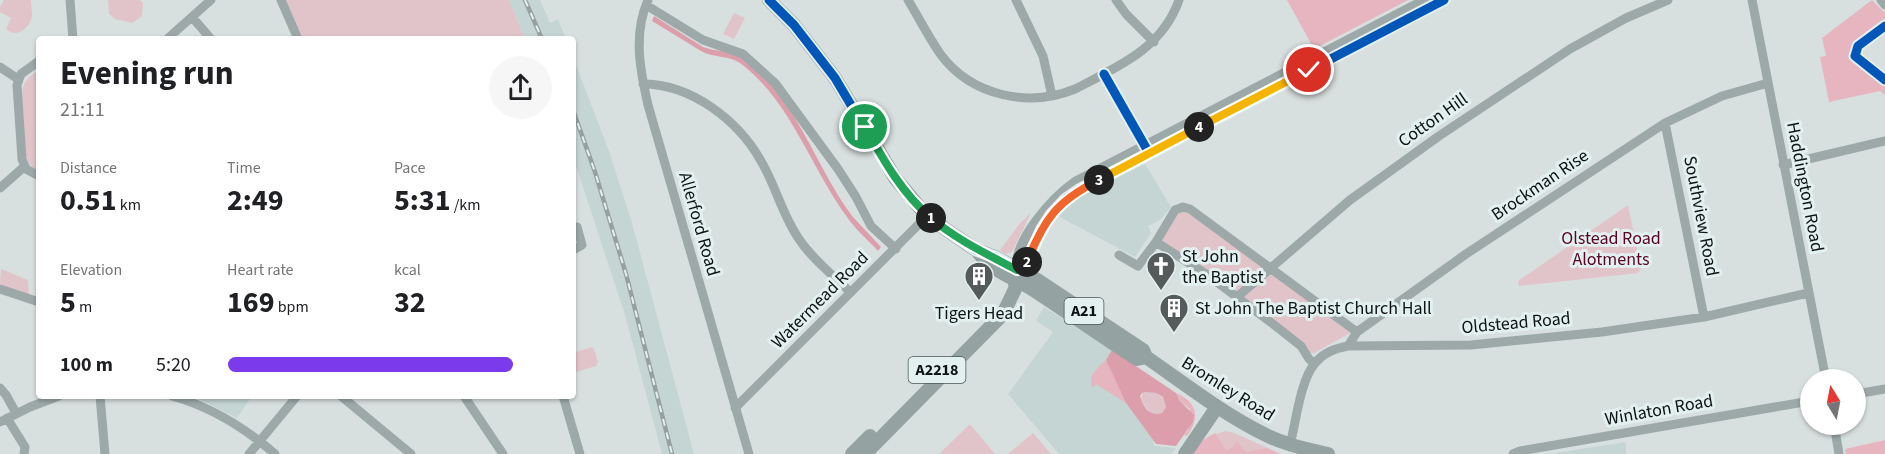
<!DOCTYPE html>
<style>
body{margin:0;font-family:"Source Sans 3",sans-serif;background:#f6f6f6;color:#202124;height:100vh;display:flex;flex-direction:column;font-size:22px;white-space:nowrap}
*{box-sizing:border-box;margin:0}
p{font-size:20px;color:#757577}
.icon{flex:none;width:33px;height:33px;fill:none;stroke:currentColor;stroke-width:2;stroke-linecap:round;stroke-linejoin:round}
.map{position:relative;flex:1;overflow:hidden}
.panel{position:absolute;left:36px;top:36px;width:540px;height:363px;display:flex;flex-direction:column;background:#fff;border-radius:6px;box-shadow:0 2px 4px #0004}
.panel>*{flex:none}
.needle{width:39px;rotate:350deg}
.buttons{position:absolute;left:1800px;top:369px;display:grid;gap:12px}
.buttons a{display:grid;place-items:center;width:66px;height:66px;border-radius:50%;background:#fff;box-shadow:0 2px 4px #0004;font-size:30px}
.pin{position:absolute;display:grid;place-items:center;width:51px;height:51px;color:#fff;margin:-26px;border:3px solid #fff;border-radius:50%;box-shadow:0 2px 6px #0007}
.km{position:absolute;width:30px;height:30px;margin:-15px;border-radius:50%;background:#222;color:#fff;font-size:16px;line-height:30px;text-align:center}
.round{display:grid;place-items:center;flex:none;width:63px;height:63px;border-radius:32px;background:#f6f6f6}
.headline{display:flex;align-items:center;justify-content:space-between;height:102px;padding:0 24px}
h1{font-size:33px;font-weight:700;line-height:45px}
.figures{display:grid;grid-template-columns:repeat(3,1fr);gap:9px;height:102px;padding:6px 24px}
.figures div{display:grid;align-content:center}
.figures b{font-size:30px;font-weight:700}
.figures small{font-size:16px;font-weight:400}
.figures p{font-size:16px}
ul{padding:0 24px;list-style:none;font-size:20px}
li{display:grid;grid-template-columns:96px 72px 1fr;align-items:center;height:45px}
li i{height:15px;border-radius:8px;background:#7c3aed}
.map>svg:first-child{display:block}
</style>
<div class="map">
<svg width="1885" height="454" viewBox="0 0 1885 454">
<rect width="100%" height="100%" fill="#d8e0df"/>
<path fill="#c4d5d3" d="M 509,0 L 540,0 L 550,23 L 558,19 L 566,39 L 525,39 Z
M 573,57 L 609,151 L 632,223 L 694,454 L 662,454 L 625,315 L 575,163 L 573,163 Z
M 1145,164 L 1171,207 L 1160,220 L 1148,226 L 1151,233 L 1135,257 L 1058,216 L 1080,196 Z
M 1044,307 L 1112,350 L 1126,403 L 1153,439 L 1154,446 L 1176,448 L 1171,454 L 1059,454 L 1008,394 L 1053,332 L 1036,321 Z
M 193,396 L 252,396 L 237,418 Z
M 1626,442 L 1626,454 L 1548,454 Z"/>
<path fill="#e1c4ca" d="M 4,0 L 31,0 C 31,5 32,11 32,16 C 30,28 17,39 6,29 L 11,18 L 0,12 L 0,7 Z
M 108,0 L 140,0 L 143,3 L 142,16 L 132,23 L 115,19 L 109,14 Z
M 285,0 L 509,0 L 525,39 L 303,39 Z
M 734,13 L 745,18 L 734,39 L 723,34 Z
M 39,69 L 39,171 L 31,166 L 26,156 L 22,97 C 22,83 28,77 39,69 Z
M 1628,205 L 1641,269 L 1638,273 L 1519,286 L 1518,281 Z
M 1187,211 L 1350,332 L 1350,333 L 1314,353 L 1311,353 L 1161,242 L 1176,213 Z
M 1031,213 L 1012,252 L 1005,254 L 1000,250 L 1020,223 Z
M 1,269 L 28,280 L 29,296 L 0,284 Z
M 592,347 L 594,349 L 598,362 L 596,366 L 573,373 L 573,353 Z
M 1143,392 L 1156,393 L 1163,398 L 1166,407 L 1162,413 C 1149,415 1146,409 1141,398 Z
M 970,424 L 995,454 L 939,454 Z
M 1226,431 L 1234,433 L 1282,454 L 1193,454 L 1209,436 Z
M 1033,433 L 1051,454 L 1008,454 Z"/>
<path fill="#e6b5c0" d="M 1287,0 L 1408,0 L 1314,49 Z
M 1872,0 L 1885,13 L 1885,23 L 1850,49 L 1885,74 L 1885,95 L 1880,91 L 1829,102 L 1820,57 L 1826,56 L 1822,38 Z
M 1106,360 L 1126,403 L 1096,384 L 1093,388 C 1086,376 1098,368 1106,360 Z
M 1176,393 C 1198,402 1200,418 1187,436 L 1184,435 L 1189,429 L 1190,409 L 1179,400 Z
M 1215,433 L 1226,450 L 1233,447 L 1237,441 L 1246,452 L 1266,448 L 1280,454 L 1193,454 L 1203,440 Z
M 1885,440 L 1885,454 L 1846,454 L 1845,449 Z"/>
<path fill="#dd9eac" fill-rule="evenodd" d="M 654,16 L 703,47 C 716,52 731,50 743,58 C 798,99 814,166 853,217 C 862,227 872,237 881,247 L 878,251 C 868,240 855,229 847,217 C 811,168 790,100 740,63 C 728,55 713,58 701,51 L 652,21 Z
M 1112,350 L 1176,393 L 1179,400 L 1194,415 L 1193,422 L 1176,446 L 1156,444 L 1126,403 L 1106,360 ZM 1145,392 L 1156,393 L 1163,397 L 1166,407 L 1162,413 C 1148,416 1144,408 1140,396 L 1142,393 Z"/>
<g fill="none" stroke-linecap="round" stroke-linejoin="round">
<path stroke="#9ca9a8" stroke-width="9" d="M 70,0 L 73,39
M 281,0 L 298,39
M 648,0 C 633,34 640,70 648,105 L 749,454
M 908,0 C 919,18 929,38 941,55 C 972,96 1029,108 1075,89 C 1117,67 1162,49 1179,0
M 1016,0 L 1043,56 L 1052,96
M 1116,0 L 1126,14 L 1154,42
M 1752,0 L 1826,380
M 1881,0 L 1885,5
M 646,5 L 703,40 L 743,54 L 775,83 L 838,169 L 856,197 L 871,226 L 896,249
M 192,17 L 211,39
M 167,39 L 211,0
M 1858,46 L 1885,26
M 39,61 L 21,74 L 17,85 L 22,159 L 26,169 L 39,176
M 0,67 L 18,79
M 1104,74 L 1148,151
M 643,84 C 691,84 738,120 761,161 C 776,186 782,215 799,239 C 812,259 833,275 850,292
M 1665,123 L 1704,317
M 1783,165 L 1885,141
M 0,188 L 25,166
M 573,227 L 577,227 L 582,245 L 573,250
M 1119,255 L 1138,266 L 1156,242
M 0,289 L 39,302
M 1237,297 L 1350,200 L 1439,136 L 1570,49 L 1626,18 L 1668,0
M 1348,346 L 1357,332 L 1466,254 L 1665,123 L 1722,96 L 1768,83
M 1314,363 L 1309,359 L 1301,346 L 1273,324 L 1206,274 L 1156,242 L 1175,210 L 1183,207 L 1190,209 L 1357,332
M 0,388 L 6,395 L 16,413
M 1856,394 L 1885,389
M 100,396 L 105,454
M 172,396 C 212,407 244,427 275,454
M 341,396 L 411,454
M 464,396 L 503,454
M 563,396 L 580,454
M 735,408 L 928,215
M 7,418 L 25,447 L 24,454
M 0,422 L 30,407 L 59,396
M 1834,424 L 1839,454
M 1290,445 C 1296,422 1300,381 1315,363 C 1324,352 1336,348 1348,346 L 1471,345 L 1602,332 L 1704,317 L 1808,293
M 249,454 L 297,396
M 1513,454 L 1520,451 L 1810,401"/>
<path stroke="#9ca9a8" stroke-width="10" d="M 1425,0 L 1075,182 C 1052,198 1014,241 1017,269 L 1026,264 L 1042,229 L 1051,215 L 1066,199 L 1079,190 L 1444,0"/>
<path stroke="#94a3a2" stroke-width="14" d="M 769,0 L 794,25 L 835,78 L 895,178 L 920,208 L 938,224 L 976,250 L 995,257 L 1039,281 L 1143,350 L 1146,357 C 1185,384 1223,414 1266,435 C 1286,445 1307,449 1328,454
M 978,252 C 992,272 1016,278 1035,291 C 1070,314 1103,337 1137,359 L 1146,357
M 852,454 L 870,436
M 865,454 L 1003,314 L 1016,287 L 1014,280 L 1017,269
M 1185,454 L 1217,407"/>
<g stroke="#97a0a0" stroke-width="4.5">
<path id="rail" d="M 525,0 L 542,39
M 573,110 L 595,172 L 626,274 L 672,454"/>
</g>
<use href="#rail" stroke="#e2f0ef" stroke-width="2" stroke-dasharray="7" stroke-linecap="butt"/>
<g stroke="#e2f0ef" stroke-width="13">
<path id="cycleway" d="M 769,0 L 794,25 L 835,78 L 887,166 L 911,199 L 938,224 L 976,250 L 995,257 L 1017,269
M 1885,26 L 1858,46 L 1855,56 L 1885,80
M 1104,74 L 1149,153
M 1017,269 L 1026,264 L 1042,229 L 1051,215 L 1066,199 L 1079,190 L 1444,0"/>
</g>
<use href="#cycleway" stroke="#0057b8" stroke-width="9"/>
</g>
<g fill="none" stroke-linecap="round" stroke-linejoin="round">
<g stroke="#fff" stroke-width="12">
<path id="split-1" d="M 865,127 C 884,161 902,193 931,218"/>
</g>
<g stroke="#fff" stroke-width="12">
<path id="split-2" d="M 931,218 C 957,240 987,254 1017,270 L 1027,262"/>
</g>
<g stroke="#fff" stroke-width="12">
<path id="split-3" d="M 1027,262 C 1044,219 1057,201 1099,180"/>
</g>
<g stroke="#fff" stroke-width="12">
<path id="split-4" d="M 1099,180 L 1199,127"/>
</g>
<g stroke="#fff" stroke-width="12">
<path id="split-5" d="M 1199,127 L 1309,70"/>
</g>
<use href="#split-1" stroke="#22a559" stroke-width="8"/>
<use href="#split-2" stroke="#22a559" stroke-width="8"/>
<use href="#split-3" stroke="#f0652b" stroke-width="8"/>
<use href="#split-4" stroke="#f5b400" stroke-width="8"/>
<use href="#split-5" stroke="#f5b400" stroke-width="8"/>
</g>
<defs>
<g id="church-pin" transform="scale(1.5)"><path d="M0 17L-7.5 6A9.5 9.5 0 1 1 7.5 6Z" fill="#555b5a" stroke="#e2f0ef"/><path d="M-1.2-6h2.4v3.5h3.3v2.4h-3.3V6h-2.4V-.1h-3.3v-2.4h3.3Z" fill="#fff"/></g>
<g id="building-pin" transform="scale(1.5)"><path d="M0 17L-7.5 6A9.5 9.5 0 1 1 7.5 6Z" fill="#555b5a" stroke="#e2f0ef"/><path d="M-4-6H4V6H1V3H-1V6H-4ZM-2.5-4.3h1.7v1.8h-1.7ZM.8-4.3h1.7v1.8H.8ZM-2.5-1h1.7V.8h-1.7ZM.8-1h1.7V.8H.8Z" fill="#fff"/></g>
</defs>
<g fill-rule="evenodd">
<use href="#church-pin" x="1161" y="266"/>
<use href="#building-pin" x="979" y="276"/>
<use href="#building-pin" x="1174" y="308"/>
</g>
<g text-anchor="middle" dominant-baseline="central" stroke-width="6" stroke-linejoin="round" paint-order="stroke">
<g fill="#e2f0ef" stroke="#4e5555" stroke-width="1.5">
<rect x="1064.5" y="298" width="39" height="26" rx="4.5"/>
<rect x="908.5" y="357" width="57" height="26" rx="4.5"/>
</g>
<g font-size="16" font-weight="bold" fill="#0e1313">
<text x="1084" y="311">A21</text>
<text x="937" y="370">A2218</text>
</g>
<g font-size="18" fill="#0e1313" stroke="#e2f0ef">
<text transform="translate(1433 120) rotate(-35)">Cotton Hill</text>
<text transform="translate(1540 185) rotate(-34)">Brockman Rise</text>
<text transform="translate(1805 187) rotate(79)">Haddington Road</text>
<text transform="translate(1701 216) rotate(79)">Southview Road</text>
<text transform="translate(699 224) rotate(74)">Allerford Road</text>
<text transform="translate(820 300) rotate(-45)">Watermead Road</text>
<text transform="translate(1516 323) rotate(-5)">Oldstead Road</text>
<text transform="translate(1228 389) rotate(32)">Bromley Road</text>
<text transform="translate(1659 410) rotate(-10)">Winlaton Road</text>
</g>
<g font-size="18" fill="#5b0425" stroke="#e2f0ef">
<text x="1611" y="238">Olstead Road<tspan x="1611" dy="21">Alotments</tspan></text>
</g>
<g font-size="18" fill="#0e1313" stroke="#e2f0ef" text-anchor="start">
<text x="1182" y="256">St John<tspan x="1182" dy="21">the Baptist</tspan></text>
<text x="1195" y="308">St John The Baptist Church Hall</text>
<text x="979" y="313" text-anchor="middle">Tigers Head</text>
</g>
</g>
</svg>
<div class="buttons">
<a><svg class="needle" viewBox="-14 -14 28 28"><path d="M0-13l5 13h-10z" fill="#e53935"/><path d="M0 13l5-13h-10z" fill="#757577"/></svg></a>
</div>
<div class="pin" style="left:865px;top:127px;background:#1e9e55"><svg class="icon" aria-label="arrive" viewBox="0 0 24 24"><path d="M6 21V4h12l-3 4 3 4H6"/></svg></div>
<div class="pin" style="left:1309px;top:70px;background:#d93025"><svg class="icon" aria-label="check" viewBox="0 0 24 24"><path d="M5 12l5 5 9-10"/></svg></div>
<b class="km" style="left:931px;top:218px">1</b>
<b class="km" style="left:1027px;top:262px">2</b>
<b class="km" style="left:1099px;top:180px">3</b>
<b class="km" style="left:1199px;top:127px">4</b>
<section class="panel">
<div class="headline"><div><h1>Evening run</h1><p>21:11</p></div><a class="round"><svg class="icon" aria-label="share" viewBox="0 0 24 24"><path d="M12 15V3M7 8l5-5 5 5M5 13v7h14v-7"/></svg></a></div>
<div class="figures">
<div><p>Distance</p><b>0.51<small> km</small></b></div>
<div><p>Time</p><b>2:49</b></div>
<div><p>Pace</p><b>5:31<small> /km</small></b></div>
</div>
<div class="figures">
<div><p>Elevation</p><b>5<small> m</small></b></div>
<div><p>Heart rate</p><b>169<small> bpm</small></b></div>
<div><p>kcal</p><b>32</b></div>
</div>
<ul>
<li><b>100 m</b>5:20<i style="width:88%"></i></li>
</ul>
</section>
</div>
